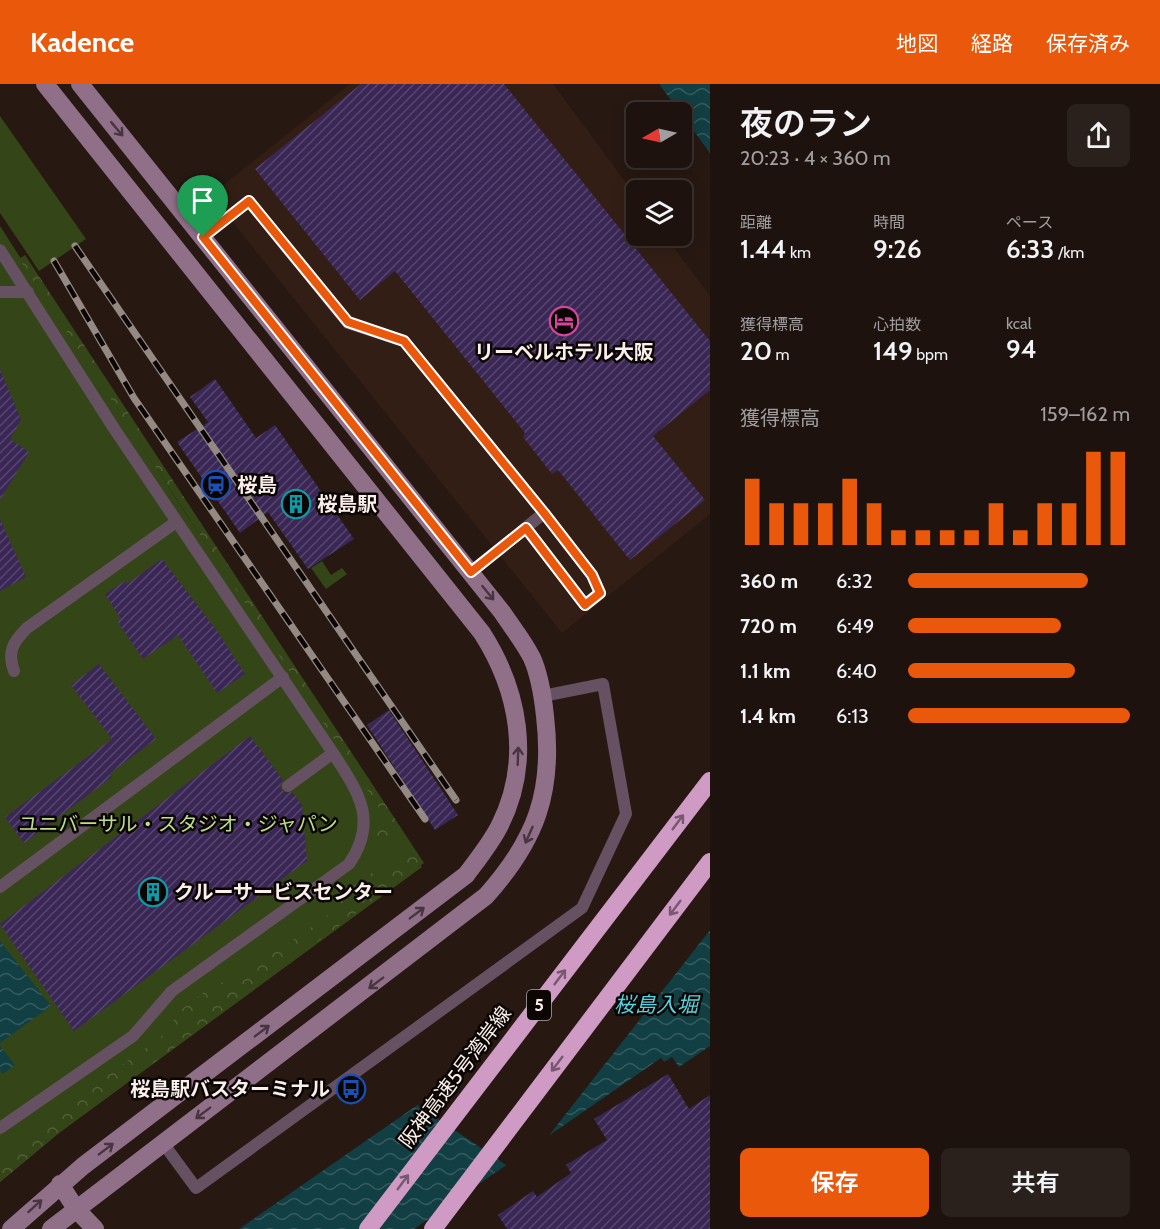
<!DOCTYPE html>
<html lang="ja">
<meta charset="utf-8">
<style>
body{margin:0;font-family:Cabin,"Noto Sans JP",sans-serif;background:#2a201c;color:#f1f3f6;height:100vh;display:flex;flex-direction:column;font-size:22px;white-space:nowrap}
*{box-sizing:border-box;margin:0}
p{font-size:20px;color:#a09e9e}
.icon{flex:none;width:33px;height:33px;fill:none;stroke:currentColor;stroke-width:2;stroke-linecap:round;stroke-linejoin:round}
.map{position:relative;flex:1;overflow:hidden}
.sheet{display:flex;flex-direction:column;background:#1d120e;width:450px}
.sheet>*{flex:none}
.needle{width:39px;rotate:261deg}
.tools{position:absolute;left:626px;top:18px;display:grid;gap:12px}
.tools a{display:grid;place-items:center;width:66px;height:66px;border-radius:9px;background:#1d120e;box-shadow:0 3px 15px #0003,0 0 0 2px #3b322e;font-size:30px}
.pin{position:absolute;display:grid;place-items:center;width:51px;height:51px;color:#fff;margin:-62px -26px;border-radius:50% 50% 50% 0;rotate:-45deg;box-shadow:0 0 6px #0007}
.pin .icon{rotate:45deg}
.round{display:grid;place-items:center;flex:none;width:63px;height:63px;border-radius:9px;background:#2a201c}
.headline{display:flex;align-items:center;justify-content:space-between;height:102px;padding:0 30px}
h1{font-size:33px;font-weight:600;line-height:45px}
.stats{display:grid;grid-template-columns:repeat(3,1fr);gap:9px;height:102px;padding:6px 30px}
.stats div{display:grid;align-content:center}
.stats b{font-size:26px;font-weight:600}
.stats small{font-size:16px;font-weight:400}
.stats p{font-size:16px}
.chart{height:168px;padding:12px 30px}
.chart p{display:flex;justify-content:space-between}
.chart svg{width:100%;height:108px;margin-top:6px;stroke:#ea580c;stroke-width:6}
.cta{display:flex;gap:12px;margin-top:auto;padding:12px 30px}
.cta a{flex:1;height:69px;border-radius:9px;background:#ea580c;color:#fff;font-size:24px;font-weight:600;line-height:69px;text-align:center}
.cta a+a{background:#2a201c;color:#f1f3f6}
ul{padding:0 30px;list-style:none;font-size:20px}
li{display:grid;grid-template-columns:96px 72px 1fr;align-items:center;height:45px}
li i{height:15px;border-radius:8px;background:#ea580c}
header{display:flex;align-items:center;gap:36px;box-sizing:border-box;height:84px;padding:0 30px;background:#ea580c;color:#fff}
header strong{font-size:28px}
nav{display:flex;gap:33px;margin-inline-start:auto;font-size:21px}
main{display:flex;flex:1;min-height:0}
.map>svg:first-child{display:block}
</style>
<header>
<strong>Kadence</strong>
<nav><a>地図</a><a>経路</a><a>保存済み</a></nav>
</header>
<main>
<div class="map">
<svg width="710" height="1145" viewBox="0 0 710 1145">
<defs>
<pattern id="forest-crowns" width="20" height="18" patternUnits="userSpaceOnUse" patternTransform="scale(1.5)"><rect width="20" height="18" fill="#344518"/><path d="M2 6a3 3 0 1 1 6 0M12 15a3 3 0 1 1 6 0" fill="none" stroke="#52603a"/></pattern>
<pattern id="water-waves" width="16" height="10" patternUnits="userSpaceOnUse" patternTransform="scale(1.5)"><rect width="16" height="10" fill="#113f43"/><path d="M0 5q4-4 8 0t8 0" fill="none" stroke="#355b5e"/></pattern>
<pattern id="building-hatch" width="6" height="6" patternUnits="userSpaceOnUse" patternTransform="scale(1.5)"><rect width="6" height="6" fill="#3a2756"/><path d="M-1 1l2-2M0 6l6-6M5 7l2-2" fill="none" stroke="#57476e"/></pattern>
</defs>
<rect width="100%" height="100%" fill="#271812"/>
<path fill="#331e15" d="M 350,0 L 553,0 L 636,112 L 636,152 L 665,152 L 710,212 L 710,430 L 562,549 L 211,111 Z"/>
<path fill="#344518" d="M 0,32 L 86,155 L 39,187 L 0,129 Z
M 0,142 L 186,430 L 422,783 L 59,1049 L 0,1098 Z
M 322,477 L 331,491 L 342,484 L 347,490 L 326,505 L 311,484 Z"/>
<path fill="url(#forest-crowns)" d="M 25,171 L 424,779 L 59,1049 L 0,1098 L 0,1071 L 7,1070 L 49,1034 L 169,947 L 176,930 L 213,901 L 237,894 L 325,834 L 342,810 L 379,784 L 384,791 L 412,771 L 396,747 L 375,758 L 372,747 L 387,736 L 19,175 Z"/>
<path fill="url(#water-waves)" d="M 659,0 L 710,0 L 710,69 Z
M 710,818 L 710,962 L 679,983 L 672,973 L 664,978 L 661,974 L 414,1145 L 239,1145 Z
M 0,857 L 51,922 L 0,959 Z
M 0,962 L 15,981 L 3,990 L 0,986 Z"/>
<path fill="#271812" d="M 710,815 L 710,846 L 543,1059 L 509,1083 L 415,1019 Z"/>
<path fill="url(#building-hatch)" d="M 361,0 L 504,0 L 710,257 L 710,306 L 653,352 L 705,416 L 630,476 L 558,386 L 552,390 L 523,353 L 525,349 L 395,187 L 360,216 L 255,85 Z
M 0,285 L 21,336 L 10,355 L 29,368 L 0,416 Z
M 215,295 L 256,354 L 275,341 L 354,455 L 308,485 L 268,428 L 240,449 L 177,358 L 208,338 L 190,313 Z
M 0,435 L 26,493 L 0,507 Z
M 162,475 L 217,547 L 245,590 L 217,609 L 178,551 L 143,575 L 117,537 L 121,535 L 105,510 L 125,497 L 127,500 Z
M 99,580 L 156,655 L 109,690 L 112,693 L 24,759 L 5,733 L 112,655 L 71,601 Z
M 389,626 L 458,731 L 435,746 L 367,641 Z
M 250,652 L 283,696 L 280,702 L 282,707 L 293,709 L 302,721 L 307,777 L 74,947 L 0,840 Z
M 668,990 L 689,1025 L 710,1011 L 710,1145 L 507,1145 L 498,1131 L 533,1107 L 537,1113 L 571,1089 L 566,1081 L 607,1056 L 594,1035 Z"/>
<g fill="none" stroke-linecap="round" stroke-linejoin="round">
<path stroke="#665162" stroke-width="12" d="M 203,153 L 249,117 L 348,239 L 404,257 L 544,429 L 592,491 L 600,509 L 585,521 L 526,444
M 0,166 L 115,346 L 333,669 C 358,708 379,736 349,780 L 172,907 L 133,952 L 0,1044
M 0,208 L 28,208
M 471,488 L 544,429
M 14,587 C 7,568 13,558 27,544 L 176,438
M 288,702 L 333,669
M 0,803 L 283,593
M 163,1059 L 196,1104 L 582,824 L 626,730 L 603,600 L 543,612"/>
<path stroke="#906f89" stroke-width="18" d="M 60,1100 L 76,1125 L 95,1145
M 11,1145 L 83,1082 L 466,791 C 478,775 491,759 500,741 C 532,677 519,607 482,549 L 45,0
M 51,1145 L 486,812 C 536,756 554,708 545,632 C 543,613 540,592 532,574 C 524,558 512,543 502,528 L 80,0"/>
<path stroke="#cf9bc5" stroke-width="18" d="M 368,1145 L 710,697
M 433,1145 L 710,778"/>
<g stroke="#958983" stroke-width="7">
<path id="rail" d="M 75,162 L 456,716
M 54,177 L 134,314 L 425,735"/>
</g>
<use href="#rail" stroke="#0b0504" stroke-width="4.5" stroke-dasharray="14" stroke-linecap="butt"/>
</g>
<defs><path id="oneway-shaft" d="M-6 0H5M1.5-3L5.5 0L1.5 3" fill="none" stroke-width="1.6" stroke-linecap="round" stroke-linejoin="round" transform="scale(1.5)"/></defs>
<g stroke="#473540">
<use href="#oneway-shaft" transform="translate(117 45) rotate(50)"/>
<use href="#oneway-shaft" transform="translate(488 509) rotate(51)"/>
<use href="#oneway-shaft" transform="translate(518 672) rotate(-88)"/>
<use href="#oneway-shaft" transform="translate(529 751) rotate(114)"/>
<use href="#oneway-shaft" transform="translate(417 829) rotate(-37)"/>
<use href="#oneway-shaft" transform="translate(376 899) rotate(143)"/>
<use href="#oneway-shaft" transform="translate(262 947) rotate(-37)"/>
<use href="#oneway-shaft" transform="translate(203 1029) rotate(143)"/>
<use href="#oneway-shaft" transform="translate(106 1065) rotate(-37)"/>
<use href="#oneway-shaft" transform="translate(35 1122) rotate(-42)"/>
</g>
<g stroke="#77586e">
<use href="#oneway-shaft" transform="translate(678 738) rotate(-53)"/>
<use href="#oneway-shaft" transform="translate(675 824) rotate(127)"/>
<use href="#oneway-shaft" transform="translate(560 893) rotate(-53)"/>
<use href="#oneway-shaft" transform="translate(557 980) rotate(127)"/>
<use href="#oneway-shaft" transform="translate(403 1098) rotate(-53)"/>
</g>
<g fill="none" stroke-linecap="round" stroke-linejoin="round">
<g stroke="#fff" stroke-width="12">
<path id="route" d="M 249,117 L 348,238 L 404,257 L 544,429 L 592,491 L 600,509 L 585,521 L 526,444 L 471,488 L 203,153 Z"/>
</g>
<use href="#route" stroke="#ea580c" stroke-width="8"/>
</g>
<defs>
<g id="hotel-ring" transform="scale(1.5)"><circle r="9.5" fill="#0b0504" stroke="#d1479c" stroke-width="1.5"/><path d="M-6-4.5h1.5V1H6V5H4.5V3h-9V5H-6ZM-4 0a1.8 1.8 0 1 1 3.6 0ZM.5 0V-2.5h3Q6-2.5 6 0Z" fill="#d1479c"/></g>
<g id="station-ring" transform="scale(1.5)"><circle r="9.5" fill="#0b0504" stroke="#1a4fb4" stroke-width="1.5"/><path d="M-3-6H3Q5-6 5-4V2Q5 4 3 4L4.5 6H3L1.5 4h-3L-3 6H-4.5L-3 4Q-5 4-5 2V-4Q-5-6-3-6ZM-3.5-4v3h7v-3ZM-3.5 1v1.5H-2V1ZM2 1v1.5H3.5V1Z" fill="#1a4fb4"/></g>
<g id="building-ring" transform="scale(1.5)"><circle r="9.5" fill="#0b0504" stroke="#0f9aa8" stroke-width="1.5"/><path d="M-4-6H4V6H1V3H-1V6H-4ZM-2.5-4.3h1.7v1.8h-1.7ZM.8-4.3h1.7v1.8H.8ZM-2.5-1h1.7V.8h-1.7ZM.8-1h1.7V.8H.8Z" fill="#0f9aa8"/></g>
<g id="bus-ring" transform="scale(1.5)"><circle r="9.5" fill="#0b0504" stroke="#1a4fb4" stroke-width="1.5"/><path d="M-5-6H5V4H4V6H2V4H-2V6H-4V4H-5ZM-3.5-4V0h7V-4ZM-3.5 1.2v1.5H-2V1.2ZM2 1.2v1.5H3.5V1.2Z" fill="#1a4fb4"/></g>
</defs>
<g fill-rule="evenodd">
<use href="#hotel-ring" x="564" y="237"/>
<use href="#station-ring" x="216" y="401"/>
<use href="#building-ring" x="296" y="420"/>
<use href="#building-ring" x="153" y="808"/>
<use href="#bus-ring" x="351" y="1005"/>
</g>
<g text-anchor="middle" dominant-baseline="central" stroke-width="5" stroke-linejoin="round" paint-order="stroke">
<rect fill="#0b0504" stroke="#b2a9a5" stroke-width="1.5" x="527" y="906" width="24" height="30" rx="4.5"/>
<g font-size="18" font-weight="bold" fill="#faefea">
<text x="539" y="921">5</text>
</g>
<g font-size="20" font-weight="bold" fill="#faefea" stroke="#0b0504" text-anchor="start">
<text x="564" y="268" text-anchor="middle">リーベルホテル大阪</text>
<text x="237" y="401">桜島</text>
<text x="317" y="420">桜島駅</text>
<text x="174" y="808">クルーサービスセンター</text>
<text x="330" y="1005" text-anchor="end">桜島駅バスターミナル</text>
</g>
<g font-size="20" fill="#bbdd8c" stroke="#0b0504">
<text x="178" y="740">ユニバーサル・スタジオ・ジャパン</text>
</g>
<g font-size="20" fill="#faefea" stroke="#0b0504">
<text transform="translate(455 993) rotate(-53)">阪神高速5号湾岸線</text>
</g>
<g font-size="21" font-style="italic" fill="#55d4e1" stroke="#0b0504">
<text x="656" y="920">桜島入堀</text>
</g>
</g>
</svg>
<div class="tools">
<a><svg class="needle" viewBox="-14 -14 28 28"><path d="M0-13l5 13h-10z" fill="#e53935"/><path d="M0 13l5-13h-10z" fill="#a09e9e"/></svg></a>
<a><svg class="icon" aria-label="layers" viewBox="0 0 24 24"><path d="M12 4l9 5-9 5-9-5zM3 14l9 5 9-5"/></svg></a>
</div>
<div class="pin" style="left:203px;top:153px;background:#1e9e55"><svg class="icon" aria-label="arrive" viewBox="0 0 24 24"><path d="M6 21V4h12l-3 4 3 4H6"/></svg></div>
</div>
<section class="sheet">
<div class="headline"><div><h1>夜のラン</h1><p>20:23 · 4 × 360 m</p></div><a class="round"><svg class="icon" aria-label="share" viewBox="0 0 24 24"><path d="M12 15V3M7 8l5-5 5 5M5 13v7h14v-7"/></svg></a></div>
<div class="stats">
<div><p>距離</p><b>1.44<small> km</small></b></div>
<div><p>時間</p><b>9:26</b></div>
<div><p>ペース</p><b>6:33<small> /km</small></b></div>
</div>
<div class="stats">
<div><p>獲得標高</p><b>20<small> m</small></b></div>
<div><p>心拍数</p><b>149<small> bpm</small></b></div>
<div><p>kcal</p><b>94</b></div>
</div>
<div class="chart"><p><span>獲得標高</span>159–162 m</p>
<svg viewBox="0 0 160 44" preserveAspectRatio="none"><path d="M5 44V17M15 44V27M25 44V27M35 44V27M45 44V17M55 44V27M65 44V38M75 44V38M85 44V38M95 44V38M105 44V27M115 44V38M125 44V27M135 44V27M145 44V6M155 44V6"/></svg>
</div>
<ul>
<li><b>360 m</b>6:32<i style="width:81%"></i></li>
<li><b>720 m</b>6:49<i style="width:69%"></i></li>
<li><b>1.1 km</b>6:40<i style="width:75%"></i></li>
<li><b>1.4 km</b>6:13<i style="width:100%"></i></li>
</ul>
<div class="cta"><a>保存</a><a>共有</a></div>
</section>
</main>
